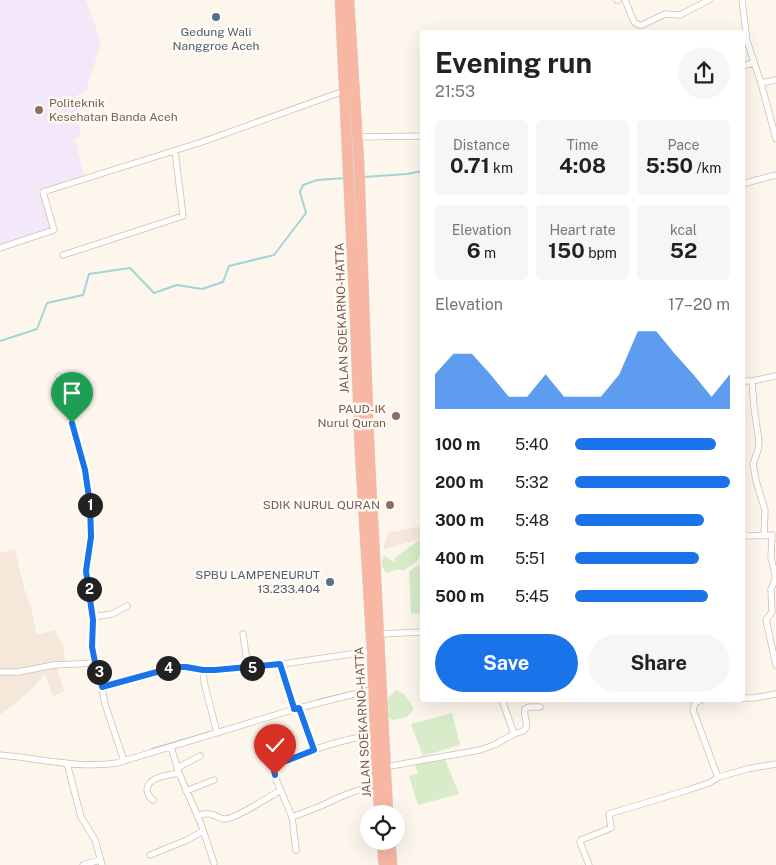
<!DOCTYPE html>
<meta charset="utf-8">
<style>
body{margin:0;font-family:"Public Sans",sans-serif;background:#f6f6f6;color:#222;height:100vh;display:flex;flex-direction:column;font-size:19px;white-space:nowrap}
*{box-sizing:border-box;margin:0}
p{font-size:16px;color:#767676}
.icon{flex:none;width:28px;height:28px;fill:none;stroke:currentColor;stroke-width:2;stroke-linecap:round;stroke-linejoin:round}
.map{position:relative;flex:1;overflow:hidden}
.side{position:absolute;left:420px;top:30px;width:325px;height:672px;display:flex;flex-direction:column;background:#fff;border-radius:5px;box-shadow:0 5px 20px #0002}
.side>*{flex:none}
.controls{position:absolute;left:360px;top:805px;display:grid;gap:10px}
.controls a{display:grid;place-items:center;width:45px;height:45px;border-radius:50%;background:#fff;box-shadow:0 5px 20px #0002;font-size:25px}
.pin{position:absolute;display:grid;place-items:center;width:42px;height:42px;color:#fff;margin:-51px -21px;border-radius:50% 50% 50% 0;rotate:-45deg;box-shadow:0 0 5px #0007}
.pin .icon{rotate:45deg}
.km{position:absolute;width:25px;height:25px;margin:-12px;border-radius:50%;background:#222;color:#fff;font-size:14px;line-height:25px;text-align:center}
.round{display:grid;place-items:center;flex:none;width:52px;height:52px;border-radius:26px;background:#f6f6f6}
.head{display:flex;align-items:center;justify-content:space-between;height:85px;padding:0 15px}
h1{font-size:28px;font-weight:700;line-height:38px}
.metrics{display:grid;grid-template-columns:repeat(3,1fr);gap:8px;height:85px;padding:5px 15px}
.metrics div{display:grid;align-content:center;border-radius:5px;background:#f6f6f6;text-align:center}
.metrics b{font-size:21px;font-weight:700}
.metrics small{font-size:14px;font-weight:400}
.metrics p{font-size:14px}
.chart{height:140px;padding:10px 15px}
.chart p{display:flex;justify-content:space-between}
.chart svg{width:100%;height:90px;margin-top:5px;fill:#1a73e8;opacity:.7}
.primary-button{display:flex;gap:10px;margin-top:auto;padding:10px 15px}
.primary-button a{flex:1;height:58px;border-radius:30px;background:#1a73e8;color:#fff;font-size:20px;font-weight:700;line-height:58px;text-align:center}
.primary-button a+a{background:#f6f6f6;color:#222}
ul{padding:0 15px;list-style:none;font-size:16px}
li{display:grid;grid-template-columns:80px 60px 1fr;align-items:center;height:38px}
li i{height:12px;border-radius:6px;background:#1a73e8}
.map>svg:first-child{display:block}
</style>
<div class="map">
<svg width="776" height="865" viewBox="0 0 776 865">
<rect width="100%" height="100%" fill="#fdf6ec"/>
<path fill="#f5e8da" d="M 422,526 L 422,538 L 383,550 L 388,533 Z
M 15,549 L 24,588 L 32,611 L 37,635 L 55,630 L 63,646 L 66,668 L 57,668 L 64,691 L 53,697 L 45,674 L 29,692 L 0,715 L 0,553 Z"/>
<path fill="#f3e8fa" d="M 0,0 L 86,0 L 101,43 L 86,91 L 76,96 L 80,136 L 75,139 L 85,179 L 41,193 L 54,232 L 0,247 Z"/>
<path fill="#d8ecc9" d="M 422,538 L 422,552 L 417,561 L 404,570 L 396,570 L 386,573 C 382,566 379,564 384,556 L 394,562 L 396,557 Z
M 419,565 L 422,572 L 422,613 L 411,614 L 409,571 Z
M 396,690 L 405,695 L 414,709 L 407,717 L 393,720 L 389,718 L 388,698 Z
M 452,713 L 460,745 L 423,756 L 411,724 Z
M 444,757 L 459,794 L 418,805 L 409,776 L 418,773 L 414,762 Z"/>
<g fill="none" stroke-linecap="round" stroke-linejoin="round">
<path stroke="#a5d3da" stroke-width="2" d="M 363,177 L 407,174 L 422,171
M 0,341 L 37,329 L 47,303 L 83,295 L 89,274 L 130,268 L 154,293 L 177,285 L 202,289 L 223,282 L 229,266 L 274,255 L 306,213 L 300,192 L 303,185 L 317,180 L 346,178
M 318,700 L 352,692
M 152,749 L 224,728"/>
<g stroke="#d1beb0" stroke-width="7">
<path id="street" d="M 617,0 L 618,0
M 625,0 L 634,22 L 639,25 L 642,25 L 665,14 L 680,15 L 709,0
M 742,0 L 747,41 L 761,83 L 776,139
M 742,66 L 754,63
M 761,83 L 776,80
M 357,137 L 422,136
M 742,184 L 776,175
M 0,248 L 54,230 L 43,192 L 202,142 L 344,91
M 63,255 L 183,216 L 175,151
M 59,376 L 85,470 L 90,504 L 91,537 L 86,571 L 93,620 L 92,647 L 95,663 L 99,672 L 105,704 L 124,761
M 742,381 L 752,381
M 742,534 L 749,536 L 768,535
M 772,535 L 771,558 L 775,574 L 775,580 L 771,589 L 772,612 L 766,620 L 776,665
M 764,536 L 765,510 L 756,481 L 753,464 L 758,450 L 759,442 L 758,434 L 754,408 L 752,381 L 776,376
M 92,617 L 112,614 L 127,606
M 243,634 L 246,655 L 253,667
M 380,634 L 422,632
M 280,664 L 295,709
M 203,670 L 204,682 L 217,733
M 0,672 L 18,672 L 54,665 L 95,663
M 102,687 L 175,667 L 186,667 L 203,670 L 215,670 L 289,663 L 372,651
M 742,698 L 754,698 L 776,694
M 701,700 L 695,703 L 693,710 L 717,775 L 719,777 L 747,769 L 776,764
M 299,708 L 314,750 C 334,742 354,738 375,734
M 514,734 L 523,731 L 526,728 C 528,721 523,715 525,709 L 529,707 L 540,707
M 171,747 L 179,773 L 201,824 L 214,863
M 0,755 C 38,758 79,769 117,763 L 295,709 L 374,689
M 67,763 L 81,817 L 95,840 L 102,865
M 385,767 L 480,750 L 494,745 L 514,734 L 502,700
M 177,768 L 200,756
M 186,791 L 214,780
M 153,800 C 149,798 148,795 147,790 C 147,777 169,775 179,773
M 197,816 C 202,814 208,813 213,815 C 217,816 220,819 224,819 C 234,820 270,796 281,790
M 292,817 L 321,806 L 340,797 L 377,783
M 296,850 L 292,817 L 273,772 L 273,766 L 314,750
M 150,855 L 187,840 L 203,831
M 83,865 L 100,860
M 589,865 L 580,842 L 581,840 L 611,828 L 609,814 L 688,790 L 709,783 L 719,777"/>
</g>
<g stroke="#dad1cd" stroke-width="11">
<path id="highway" d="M 340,0 L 355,316 L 360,451 L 372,651 L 377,783 L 380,814
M 349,0 L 359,164 L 369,444 L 388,814
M 382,841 L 384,865
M 390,841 L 392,865"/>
</g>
<use href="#street" stroke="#fff" stroke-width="5.5"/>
<use href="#highway" stroke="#f7b7a3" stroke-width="10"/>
</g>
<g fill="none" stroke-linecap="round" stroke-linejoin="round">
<g stroke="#fff" stroke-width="10">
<path id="route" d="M 72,423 L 85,470 L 90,504 L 91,537 L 86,571 L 93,620 L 92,647 L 95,662 L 99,672 L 102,687 L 175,667 L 186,667 L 203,670 L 215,670 L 280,664 L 294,708 L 294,709 L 299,708 L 314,750 L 273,766 L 275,775"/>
</g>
<use href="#route" stroke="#1a73e8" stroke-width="6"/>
</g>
<g fill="#5c6f8a" stroke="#fffaf3" stroke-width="2">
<circle cx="216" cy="17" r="5"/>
<circle cx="330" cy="582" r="5"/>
</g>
<g fill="#8d6e63" stroke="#fffaf3" stroke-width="2">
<circle cx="39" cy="110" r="5"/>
<circle cx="396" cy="416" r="5"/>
<circle cx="390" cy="505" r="5"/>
</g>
<g text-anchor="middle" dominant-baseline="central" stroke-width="5" stroke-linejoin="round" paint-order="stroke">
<g font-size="12" fill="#4e5e75" stroke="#fffaf3">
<text x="216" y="32">Gedung Wali<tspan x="216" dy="14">Nanggroe Aceh</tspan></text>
<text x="320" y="575" text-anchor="end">SPBU LAMPENEURUT<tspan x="320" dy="14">13.233.404</tspan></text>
</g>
<g font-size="12" fill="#785e54" stroke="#fffaf3" text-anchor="end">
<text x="49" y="103" text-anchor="start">Politeknik<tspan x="49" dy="14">Kesehatan Banda Aceh</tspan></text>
<text x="386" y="409">PAUD-IK<tspan x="386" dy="14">Nurul Quran</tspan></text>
<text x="380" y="505">SDIK NURUL QURAN</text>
</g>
<g font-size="12" fill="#7a5c4d" stroke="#fffaf3">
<text transform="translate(342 318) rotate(-92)">JALAN SOEKARNO-HATTA</text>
<text transform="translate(363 722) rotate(-93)">JALAN SOEKARNO-HATTA</text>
</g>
</g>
</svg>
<div class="controls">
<a><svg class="icon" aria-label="locate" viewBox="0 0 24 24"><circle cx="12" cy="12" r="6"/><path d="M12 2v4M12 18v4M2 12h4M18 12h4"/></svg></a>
</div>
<div class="pin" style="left:72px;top:423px;background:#1e9e55"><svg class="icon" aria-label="arrive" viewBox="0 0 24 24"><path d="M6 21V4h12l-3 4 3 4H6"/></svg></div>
<div class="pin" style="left:275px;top:775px;background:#d93025"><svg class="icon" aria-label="check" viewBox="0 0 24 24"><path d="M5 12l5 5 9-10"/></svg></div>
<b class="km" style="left:90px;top:505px">1</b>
<b class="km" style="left:89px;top:589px">2</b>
<b class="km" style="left:99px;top:672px">3</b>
<b class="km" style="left:168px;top:668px">4</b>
<b class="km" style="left:252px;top:668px">5</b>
<section class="side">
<div class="head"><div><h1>Evening run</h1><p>21:53</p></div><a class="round"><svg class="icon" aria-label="share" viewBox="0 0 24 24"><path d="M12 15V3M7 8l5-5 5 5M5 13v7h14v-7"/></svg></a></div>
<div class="metrics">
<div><p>Distance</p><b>0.71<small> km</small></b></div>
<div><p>Time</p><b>4:08</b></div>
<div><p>Pace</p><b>5:50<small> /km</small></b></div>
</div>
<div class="metrics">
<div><p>Elevation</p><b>6<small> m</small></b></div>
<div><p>Heart rate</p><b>150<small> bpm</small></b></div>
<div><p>kcal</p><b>52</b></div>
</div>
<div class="chart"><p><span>Elevation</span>17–20 m</p>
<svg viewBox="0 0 160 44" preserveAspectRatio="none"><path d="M0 44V27L10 17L20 17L30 27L40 38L50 38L60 27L70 38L80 38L90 38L100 27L110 6L120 6L130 17L140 27L150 38L160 27V44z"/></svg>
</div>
<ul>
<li><b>100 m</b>5:40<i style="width:91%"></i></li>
<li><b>200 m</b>5:32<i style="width:100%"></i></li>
<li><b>300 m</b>5:48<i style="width:83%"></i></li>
<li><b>400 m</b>5:51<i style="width:80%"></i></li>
<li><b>500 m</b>5:45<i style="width:86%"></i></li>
</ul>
<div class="primary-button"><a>Save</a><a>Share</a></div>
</section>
</div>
